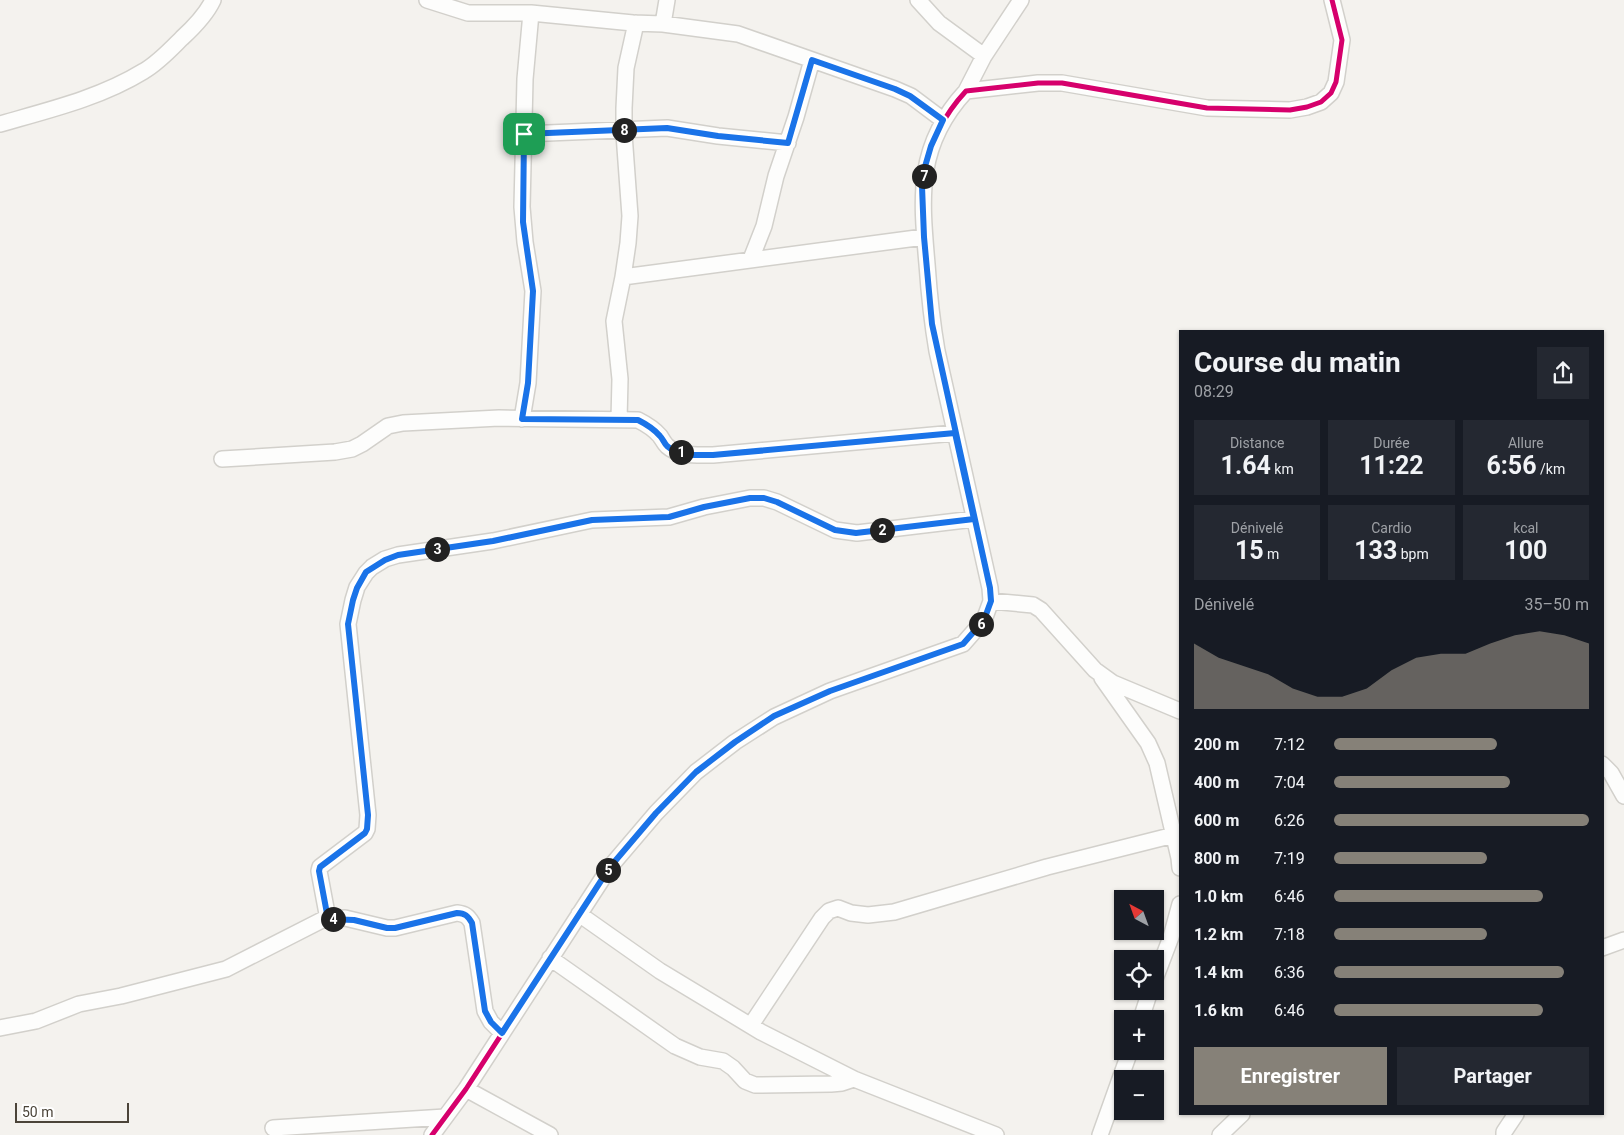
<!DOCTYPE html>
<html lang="fr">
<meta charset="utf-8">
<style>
body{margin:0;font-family:Roboto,sans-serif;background:#242831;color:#f1f3f6;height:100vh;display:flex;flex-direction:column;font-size:19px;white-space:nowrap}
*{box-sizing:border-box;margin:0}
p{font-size:16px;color:#9ea1a6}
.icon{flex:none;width:28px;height:28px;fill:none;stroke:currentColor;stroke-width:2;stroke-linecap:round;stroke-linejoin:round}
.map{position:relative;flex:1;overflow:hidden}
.side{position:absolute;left:1179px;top:330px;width:425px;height:785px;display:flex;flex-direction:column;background:#171b24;border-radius:0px;box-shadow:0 1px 4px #0004}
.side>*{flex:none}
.needle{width:32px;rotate:319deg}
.fabs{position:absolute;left:1114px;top:890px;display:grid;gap:10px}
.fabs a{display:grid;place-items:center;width:50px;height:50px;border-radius:0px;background:#171b24;box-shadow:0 1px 4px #0004;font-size:25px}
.scale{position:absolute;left:15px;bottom:12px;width:114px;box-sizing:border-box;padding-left:5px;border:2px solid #4b4439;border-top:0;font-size:14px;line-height:18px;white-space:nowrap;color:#4b4439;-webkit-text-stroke:4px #fff;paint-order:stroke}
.pin{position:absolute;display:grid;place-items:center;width:42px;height:42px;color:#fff;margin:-21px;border-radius:10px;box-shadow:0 2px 8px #0006}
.km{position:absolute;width:25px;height:25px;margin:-12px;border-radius:50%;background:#222;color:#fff;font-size:14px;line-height:25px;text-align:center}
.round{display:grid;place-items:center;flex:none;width:52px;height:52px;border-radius:0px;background:#242831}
.summary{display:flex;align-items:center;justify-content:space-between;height:85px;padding:0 15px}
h1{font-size:28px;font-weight:700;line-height:38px}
.stats{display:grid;grid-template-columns:repeat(3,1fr);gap:8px;height:85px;padding:5px 15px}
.stats div{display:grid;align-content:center;border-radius:0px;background:#242831;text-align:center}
.stats b{font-size:25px;font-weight:700}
.stats small{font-size:14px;font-weight:400}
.stats p{font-size:14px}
.chart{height:140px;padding:10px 15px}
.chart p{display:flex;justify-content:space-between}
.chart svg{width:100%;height:90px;margin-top:5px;fill:#868178;opacity:.7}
.primary-button{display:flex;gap:10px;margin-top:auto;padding:10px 15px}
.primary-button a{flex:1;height:58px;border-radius:0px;background:#868178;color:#fff;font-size:20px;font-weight:700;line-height:58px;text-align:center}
.primary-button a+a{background:#242831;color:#f1f3f6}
ul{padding:0 15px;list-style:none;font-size:16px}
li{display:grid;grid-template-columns:80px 60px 1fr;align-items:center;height:38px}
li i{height:12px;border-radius:6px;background:#868178}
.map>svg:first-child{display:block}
</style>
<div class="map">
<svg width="1624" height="1135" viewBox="0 0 1624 1135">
<rect width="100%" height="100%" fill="#f4f2ee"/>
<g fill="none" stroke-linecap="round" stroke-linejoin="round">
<g stroke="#d2d0cb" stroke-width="18">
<path id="street" d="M 427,0 L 468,13 L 531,13 L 633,23 L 663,24 L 738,34 L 895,89 L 911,96 L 943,120
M 918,0 L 939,23 L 984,56
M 663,24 L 667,0
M 966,91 L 984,56 L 1021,0
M 0,124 C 49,110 100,98 144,71 C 158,63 170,50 182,38 C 194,27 206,15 213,0
M 524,134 L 667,128 L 718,136 L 788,143
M 751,259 L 764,226 L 776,176 L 796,117 L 812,60
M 623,277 L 924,237
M 522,419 L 528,383 L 533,291 L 525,242 L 522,207 L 525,79 L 531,13
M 619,420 L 620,379 L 614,321 L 623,277 L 628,243 L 630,216 L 624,134 L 624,108 L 626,68 L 636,23
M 222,459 L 335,452 L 352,449 L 362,444 L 388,426 L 403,423 L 499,418 L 638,420 C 646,424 654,429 660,436 C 662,439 664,443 667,446 C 679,457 698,455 713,455 L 955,433
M 991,601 L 1033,605 L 1041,610 L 1095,670 L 1113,683 L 1180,711
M 1102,678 L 1148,743 L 1157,763 L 1179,858 L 1180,868
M 1602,764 L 1611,773 L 1624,796
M 579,914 L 660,971 L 761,1032 L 854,1079 L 996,1135
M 328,919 L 319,871 L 320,867 L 365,833 L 367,829 L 368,815 L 348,624 L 353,600 L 357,587 L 366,573 L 372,567 L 385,559 L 398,555 L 493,541 L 592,520 L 669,517 L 704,507 L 750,498 L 764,498 L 777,502 L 835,530 L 857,533 L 974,519
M 1602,948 L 1624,940
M 550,958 L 675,1046 L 700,1057 L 723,1061 L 733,1068 L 745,1081 L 755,1085 L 831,1084 L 842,1083 L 854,1079
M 1155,979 L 1171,937 L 1180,904
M 1141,1019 L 1150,991
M 751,1025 L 822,918 L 829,911 L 838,908 L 851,913 L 868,915 L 894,912 L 1047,867 L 1174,835
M 0,1028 L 36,1021 L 79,1004 L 121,996 L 226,969 L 324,919 L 345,918 L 387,928 L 395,928 L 457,913 C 465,914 468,916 472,923 L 485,1011 L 491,1022 L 502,1033
M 466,1089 L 550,1135
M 273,1128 L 445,1117
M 432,1135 L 466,1089 L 610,867 L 656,813 L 696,772 L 735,742 L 774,717 L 830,691 L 963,644 L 984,620 L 991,601 L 990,588 L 937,351 C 932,322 929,293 927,264 C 921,196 916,145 966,91 L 1038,83 L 1062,83 L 1207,108 L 1290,110 L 1307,107 L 1321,102 L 1331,93 L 1336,82 L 1342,40 L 1332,0
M 1100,1135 L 1130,1051
M 1220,1135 L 1242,1114
M 1504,1135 L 1504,1132 L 1516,1114"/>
</g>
<use href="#street" stroke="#fdfdfc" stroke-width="15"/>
<g stroke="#fff" stroke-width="8">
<path id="cycleway" d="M 328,919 L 319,871 L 320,867 L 365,833 L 367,829 L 368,815 L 348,624 L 353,600 L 357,587 L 366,573 L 372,567 L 385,559 L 398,555 L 493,541 L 592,520 L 669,517 L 704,507 L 750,498 L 764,498 L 777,502 L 835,530 L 857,533 L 974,519
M 432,1135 L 466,1089 L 610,867 L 656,813 L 696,772 L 735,742 L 774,717 L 830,691 L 963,644 L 984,620 L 991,601 L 990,588 L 937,351 C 932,322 929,293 927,264 C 921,196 916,145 966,91 L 1038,83 L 1062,83 L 1207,108 L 1290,110 L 1307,107 L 1321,102 L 1331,93 L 1336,82 L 1342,40 L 1332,0"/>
</g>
<use href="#cycleway" stroke="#d6006c" stroke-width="5"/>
</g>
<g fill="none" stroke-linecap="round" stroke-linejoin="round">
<g stroke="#fff" stroke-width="10">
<path id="route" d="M 524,134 L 523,222 L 533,291 L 528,383 L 522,419 L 638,420 C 646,424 654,429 660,436 C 663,439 664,443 667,446 C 679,457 698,455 713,455 L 955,433 L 974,519 L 856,533 L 835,530 L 777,502 L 764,498 L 750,498 L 704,507 L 669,517 L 592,520 L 493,541 L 398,555 L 385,560 L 366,572 L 357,588 L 353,600 L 348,624 L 368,815 L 367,829 L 365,833 L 320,867 L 319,871 L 328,919 L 354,920 L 387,928 L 395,928 L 457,913 C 465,913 468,916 472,923 L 485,1011 L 491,1022 L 502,1033 L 610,867 L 656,813 L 696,772 L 735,742 L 774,716 L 830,691 L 963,644 L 984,620 L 991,601 L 990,588 L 932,324 L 924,237 L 922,186 L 924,170 L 931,146 L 943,120 L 910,96 L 895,89 L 812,60 L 788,143 L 718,136 L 667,128 L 524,134"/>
</g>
<use href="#route" stroke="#1a73e8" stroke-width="6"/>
</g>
</svg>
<div class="fabs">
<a><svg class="needle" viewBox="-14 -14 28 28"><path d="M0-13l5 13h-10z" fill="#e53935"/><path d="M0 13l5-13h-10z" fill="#9ea1a6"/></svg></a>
<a><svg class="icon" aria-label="locate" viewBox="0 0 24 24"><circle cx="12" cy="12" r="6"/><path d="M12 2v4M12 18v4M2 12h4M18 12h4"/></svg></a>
<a>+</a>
<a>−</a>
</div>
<div class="scale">50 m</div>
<div class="pin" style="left:524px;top:134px;background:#1e9e55"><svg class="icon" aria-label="arrive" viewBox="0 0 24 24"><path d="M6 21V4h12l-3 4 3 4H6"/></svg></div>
<b class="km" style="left:681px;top:452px">1</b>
<b class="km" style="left:882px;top:530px">2</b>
<b class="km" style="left:437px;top:549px">3</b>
<b class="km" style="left:333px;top:919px">4</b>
<b class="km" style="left:608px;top:870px">5</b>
<b class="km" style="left:981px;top:624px">6</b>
<b class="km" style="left:924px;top:176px">7</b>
<b class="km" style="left:624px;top:130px">8</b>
<section class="side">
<div class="summary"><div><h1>Course du matin</h1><p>08:29</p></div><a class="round"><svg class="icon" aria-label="share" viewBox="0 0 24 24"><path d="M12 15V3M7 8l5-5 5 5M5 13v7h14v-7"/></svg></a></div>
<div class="stats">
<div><p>Distance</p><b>1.64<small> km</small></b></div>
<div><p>Durée</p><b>11:22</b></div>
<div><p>Allure</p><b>6:56<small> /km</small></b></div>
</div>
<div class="stats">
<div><p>Dénivelé</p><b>15<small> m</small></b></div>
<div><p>Cardio</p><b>133<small> bpm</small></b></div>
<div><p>kcal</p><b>100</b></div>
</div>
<div class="chart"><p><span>Dénivelé</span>35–50 m</p>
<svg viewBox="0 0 160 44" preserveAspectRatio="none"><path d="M0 44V12L10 19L20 23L30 27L40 34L50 38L60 38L70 34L80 25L90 19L100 17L110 17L120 12L130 8L140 6L150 8L160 12V44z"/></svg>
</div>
<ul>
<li><b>200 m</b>7:12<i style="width:64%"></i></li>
<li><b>400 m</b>7:04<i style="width:69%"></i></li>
<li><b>600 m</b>6:26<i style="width:100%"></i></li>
<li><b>800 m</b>7:19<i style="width:60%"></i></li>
<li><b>1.0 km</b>6:46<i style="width:82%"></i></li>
<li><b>1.2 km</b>7:18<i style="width:60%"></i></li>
<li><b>1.4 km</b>6:36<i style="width:90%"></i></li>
<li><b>1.6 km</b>6:46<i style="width:82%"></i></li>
</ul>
<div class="primary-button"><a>Enregistrer</a><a>Partager</a></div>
</section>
</div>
